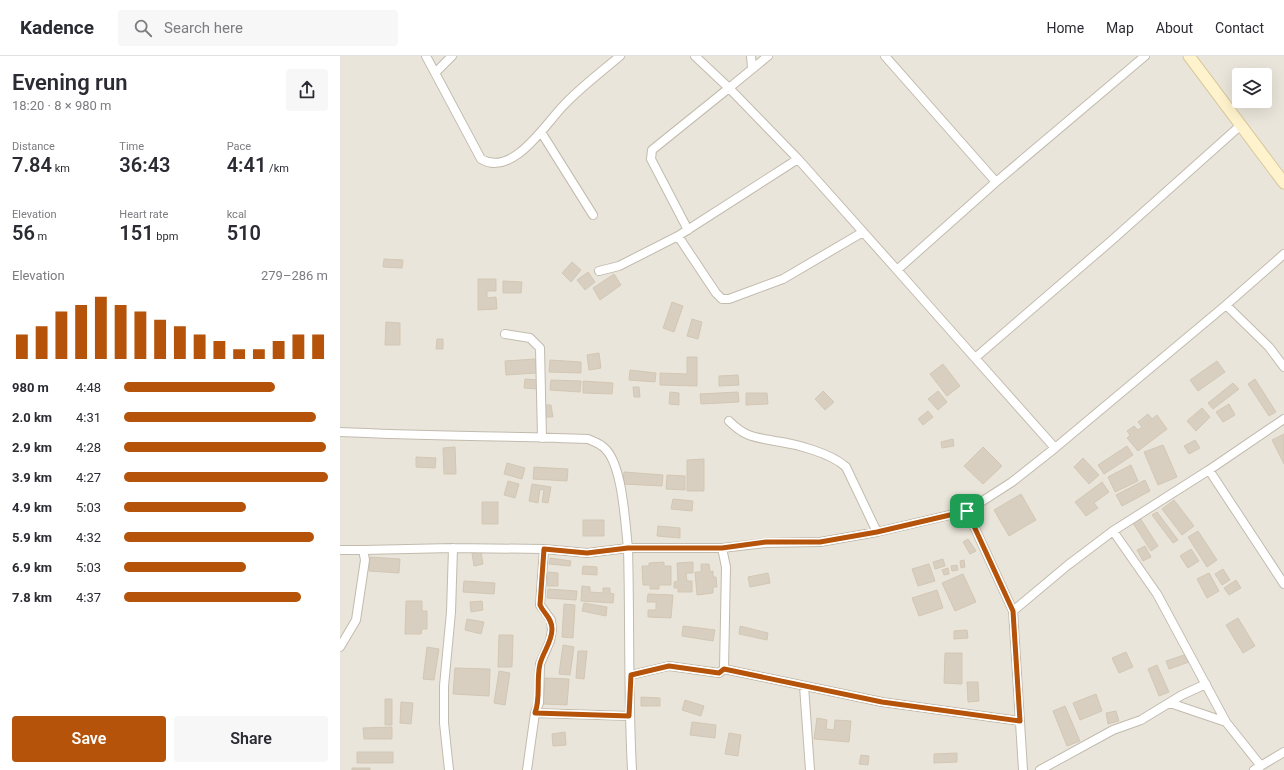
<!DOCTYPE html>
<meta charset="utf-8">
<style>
body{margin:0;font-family:Roboto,sans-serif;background:#f7f7f7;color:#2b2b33;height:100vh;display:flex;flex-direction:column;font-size:15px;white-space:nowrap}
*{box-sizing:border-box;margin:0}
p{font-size:13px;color:#7c7c81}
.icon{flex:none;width:22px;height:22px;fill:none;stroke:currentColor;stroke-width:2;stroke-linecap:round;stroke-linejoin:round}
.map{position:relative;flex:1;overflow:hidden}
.details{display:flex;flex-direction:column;background:#fff;width:340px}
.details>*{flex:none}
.buttons{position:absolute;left:892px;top:12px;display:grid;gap:8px}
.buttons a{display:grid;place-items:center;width:40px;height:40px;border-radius:4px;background:#fff;box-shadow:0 4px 16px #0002;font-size:20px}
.pin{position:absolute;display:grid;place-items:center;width:34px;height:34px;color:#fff;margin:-17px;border-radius:8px;box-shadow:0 2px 6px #0006}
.round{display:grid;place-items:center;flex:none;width:42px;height:42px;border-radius:4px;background:#f7f7f7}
.summary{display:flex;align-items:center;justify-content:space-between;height:68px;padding:0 12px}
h1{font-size:22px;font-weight:600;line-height:30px}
.stats{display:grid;grid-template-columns:repeat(3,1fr);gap:6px;height:68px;padding:4px 12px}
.stats div{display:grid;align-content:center}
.stats b{font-size:20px;font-weight:600}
.stats small{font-size:11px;font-weight:400}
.stats p{font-size:11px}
.chart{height:112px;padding:8px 12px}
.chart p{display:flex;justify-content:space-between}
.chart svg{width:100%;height:72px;margin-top:4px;stroke:#b45309;stroke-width:6}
.button{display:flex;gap:8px;margin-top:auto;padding:8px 12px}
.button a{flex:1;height:46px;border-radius:4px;background:#b45309;color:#fff;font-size:16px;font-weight:600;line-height:46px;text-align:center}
.button a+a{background:#f7f7f7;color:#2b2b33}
ul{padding:0 12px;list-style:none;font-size:13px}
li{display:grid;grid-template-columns:64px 48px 1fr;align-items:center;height:30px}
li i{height:10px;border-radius:5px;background:#b45309}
header{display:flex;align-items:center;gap:24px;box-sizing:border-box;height:56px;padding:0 20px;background:#fff;border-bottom:1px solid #e1e1e2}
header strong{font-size:19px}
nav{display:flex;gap:22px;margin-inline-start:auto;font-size:14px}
.search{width:280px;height:36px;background:#f7f7f7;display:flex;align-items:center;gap:10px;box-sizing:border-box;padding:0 14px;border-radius:4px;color:#7c7c81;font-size:15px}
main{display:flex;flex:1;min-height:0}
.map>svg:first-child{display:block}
</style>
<header>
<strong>Kadence</strong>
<div class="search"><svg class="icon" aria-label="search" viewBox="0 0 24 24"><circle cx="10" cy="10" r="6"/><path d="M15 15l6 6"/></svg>Search here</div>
<nav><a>Home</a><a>Map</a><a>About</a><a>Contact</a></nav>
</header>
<main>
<section class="details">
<div class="summary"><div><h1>Evening run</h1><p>18:20 · 8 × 980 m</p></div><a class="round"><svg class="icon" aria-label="share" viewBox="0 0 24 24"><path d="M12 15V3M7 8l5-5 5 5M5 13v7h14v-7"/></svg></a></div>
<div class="stats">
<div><p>Distance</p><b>7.84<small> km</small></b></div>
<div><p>Time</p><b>36:43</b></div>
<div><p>Pace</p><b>4:41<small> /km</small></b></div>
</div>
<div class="stats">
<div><p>Elevation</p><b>56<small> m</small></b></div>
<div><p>Heart rate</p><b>151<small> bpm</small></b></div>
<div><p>kcal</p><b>510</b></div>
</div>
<div class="chart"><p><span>Elevation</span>279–286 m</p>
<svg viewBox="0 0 160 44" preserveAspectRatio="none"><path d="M5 44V29M15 44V24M25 44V15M35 44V11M45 44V6M55 44V11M65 44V15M75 44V20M85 44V24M95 44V29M105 44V33M115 44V38M125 44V38M135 44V33M145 44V29M155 44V29"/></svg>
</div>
<ul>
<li><b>980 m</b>4:48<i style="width:74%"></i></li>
<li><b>2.0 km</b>4:31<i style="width:94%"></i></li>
<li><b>2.9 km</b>4:28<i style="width:99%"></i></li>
<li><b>3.9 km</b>4:27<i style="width:100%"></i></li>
<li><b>4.9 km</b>5:03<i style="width:60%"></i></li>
<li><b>5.9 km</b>4:32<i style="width:93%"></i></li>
<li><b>6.9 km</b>5:03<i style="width:60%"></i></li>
<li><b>7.8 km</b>4:37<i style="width:87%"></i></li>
</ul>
<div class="button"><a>Save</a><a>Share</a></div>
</section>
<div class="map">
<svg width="944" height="714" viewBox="0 0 944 714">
<rect width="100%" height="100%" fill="#f6f3ec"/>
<path fill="#eae5da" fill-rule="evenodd" d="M 0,0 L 944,0 L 944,714 L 0,714 ZM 899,19 L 925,19 L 925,45 L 899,45 Z"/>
<path fill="#d8cfc1" stroke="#d3c7b4" d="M 44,203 L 63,204 L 62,212 L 43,211 Z
M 232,206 L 241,214 L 231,226 L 222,217 Z
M 248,216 L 255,226 L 245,234 L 237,224 Z
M 274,218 L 281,229 L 260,244 L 253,232 Z
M 138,223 L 156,223 L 156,235 L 147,235 L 147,242 L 156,241 L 157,253 L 138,254 Z
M 163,225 L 182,226 L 181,237 L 163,237 Z
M 332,246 L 343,250 L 334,276 L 323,272 Z
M 352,263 L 362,266 L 358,283 L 347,280 Z
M 46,266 L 60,267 L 60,289 L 45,289 Z
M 97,283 L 103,283 L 103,293 L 96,293 Z
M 259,297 L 261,312 L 249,314 L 247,299 Z
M 347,301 L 357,301 L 357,330 L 320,329 L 320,317 L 347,318 Z
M 195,303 L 197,317 L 166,319 L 165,305 Z
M 210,304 L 241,306 L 241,317 L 209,316 Z
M 877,305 L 885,316 L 858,335 L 850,324 Z
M 603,308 L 620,330 L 607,340 L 590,318 Z
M 290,314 L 316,317 L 315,326 L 289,324 Z
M 398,319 L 399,329 L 379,330 L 379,320 Z
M 185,323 L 198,324 L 197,333 L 184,332 Z
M 915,323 L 936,356 L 929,360 L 908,328 Z
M 211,324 L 241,325 L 240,336 L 210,334 Z
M 243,325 L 273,327 L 272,338 L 243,337 Z
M 893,327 L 899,333 L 873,353 L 868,347 Z
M 293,331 L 299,331 L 300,341 L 294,341 Z
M 483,335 L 494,346 L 485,354 L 475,343 Z
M 598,335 L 607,346 L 598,354 L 588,343 Z
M 330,336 L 339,337 L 339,349 L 329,348 Z
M 398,336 L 399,346 L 361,348 L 360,338 Z
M 406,337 L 427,337 L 428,348 L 406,349 Z
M 889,348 L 895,359 L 883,366 L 876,356 Z
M 205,349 L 211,349 L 213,361 L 206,361 Z
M 862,352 L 870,361 L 856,375 L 847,365 Z
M 588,355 L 593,361 L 583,369 L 578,363 Z
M 808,358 L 812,363 L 817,359 L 827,373 L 798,395 L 787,382 L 790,379 L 787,375 L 794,370 L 798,374 L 802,371 L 798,366 Z
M 944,378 L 944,408 L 932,384 Z
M 613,383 L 614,390 L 602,392 L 601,386 Z
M 855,384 L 860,392 L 849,398 L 844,390 Z
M 823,389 L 837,421 L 818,429 L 804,396 Z
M 787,390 L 793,399 L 764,418 L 758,409 Z
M 115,391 L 116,418 L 104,418 L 103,392 Z
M 643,391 L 662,410 L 643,428 L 624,410 Z
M 76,401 L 96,402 L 95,412 L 76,411 Z
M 743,402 L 759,419 L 749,428 L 734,411 Z
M 364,403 L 364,435 L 347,435 L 347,404 Z
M 167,407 L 185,412 L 182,423 L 164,418 Z
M 791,409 L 798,425 L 775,436 L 768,421 Z
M 194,411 L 228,413 L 227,425 L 193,423 Z
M 284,416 L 323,419 L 322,430 L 283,428 Z
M 327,419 L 345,420 L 345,434 L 326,433 Z
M 805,424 L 810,435 L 782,450 L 776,439 Z
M 168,425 L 179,428 L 175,442 L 164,439 Z
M 762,426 L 769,436 L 754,447 L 758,452 L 746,460 L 735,446 Z
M 192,428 L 211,431 L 208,447 L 202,446 L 204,434 L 200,433 L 198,447 L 189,445 Z
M 681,438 L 696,464 L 669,480 L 654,454 Z
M 333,443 L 353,445 L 352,455 L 331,453 Z
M 834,444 L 854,470 L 842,479 L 822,453 Z
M 142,446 L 158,446 L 158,468 L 142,468 Z
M 817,456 L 838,484 L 833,487 L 812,459 Z
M 800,462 L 818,490 L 811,495 L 793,467 Z
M 243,464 L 264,464 L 264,480 L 243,480 Z
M 318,470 L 340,472 L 340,482 L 317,480 Z
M 858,475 L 877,504 L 867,511 L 848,481 Z
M 628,483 L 636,495 L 630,498 L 623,486 Z
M 805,490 L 811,501 L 803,505 L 797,494 Z
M 851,493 L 859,505 L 848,512 L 840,500 Z
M 141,496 L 143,508 L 134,510 L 132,497 Z
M 30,501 L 60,503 L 59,517 L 29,515 Z
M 210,502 L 231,505 L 230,510 L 209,508 Z
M 603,503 L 605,510 L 595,513 L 593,506 Z
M 624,504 L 625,511 L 621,512 L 620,505 Z
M 324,506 L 324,510 L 331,510 L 331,529 L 319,529 L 319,533 L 310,533 L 310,529 L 303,529 L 302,510 L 309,510 L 309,507 Z
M 353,506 L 353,517 L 346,517 L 347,525 L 352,525 L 352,536 L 338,536 L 338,532 L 334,532 L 334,526 L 338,525 L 337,507 Z
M 361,508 L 369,508 L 370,516 L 373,515 L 373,521 L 376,521 L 377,531 L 373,531 L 373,537 L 357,539 L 355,516 L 361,516 Z
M 589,508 L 595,525 L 578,530 L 572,513 Z
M 617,509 L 618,514 L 612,515 L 611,510 Z
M 243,510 L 257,511 L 257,519 L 242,518 Z
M 608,512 L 609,518 L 604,519 L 602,514 Z
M 883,513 L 890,524 L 882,529 L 875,518 Z
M 208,516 L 218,517 L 218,530 L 207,530 Z
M 428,517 L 430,527 L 410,531 L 408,521 Z
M 869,517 L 879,535 L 867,542 L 857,523 Z
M 623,518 L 636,546 L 615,555 L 602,527 Z
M 896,524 L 901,532 L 889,539 L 884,532 Z
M 124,525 L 155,527 L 154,538 L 123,536 Z
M 242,530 L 250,531 L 250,536 L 263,537 L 263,532 L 270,532 L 270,537 L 274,538 L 273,547 L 241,545 Z
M 208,533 L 237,535 L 236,544 L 207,542 Z
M 597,534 L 603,552 L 579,560 L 572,542 Z
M 308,538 L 333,539 L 331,562 L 308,561 L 308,554 L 316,554 L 316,546 L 307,546 Z
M 66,545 L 82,545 L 82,555 L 87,555 L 87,573 L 82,573 L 81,578 L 65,578 Z
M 142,545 L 143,554 L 131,556 L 130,546 Z
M 244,547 L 267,551 L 266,560 L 242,555 Z
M 224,548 L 235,549 L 233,582 L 222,581 Z
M 898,562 L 915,590 L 903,597 L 886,569 Z
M 127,563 L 144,566 L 141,578 L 125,574 Z
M 343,570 L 375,574 L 373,585 L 342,580 Z
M 400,570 L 428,577 L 427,584 L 399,578 Z
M 627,574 L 628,582 L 614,583 L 614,575 Z
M 159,579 L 173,579 L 172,611 L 158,611 Z
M 223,589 L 234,591 L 230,619 L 219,618 Z
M 87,591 L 99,593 L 94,624 L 83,623 Z
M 238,595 L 247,595 L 244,623 L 236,622 Z
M 786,596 L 793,611 L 779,617 L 772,602 Z
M 605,597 L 622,597 L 622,628 L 604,627 Z
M 847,598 L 849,606 L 829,613 L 826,605 Z
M 817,609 L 829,636 L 819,640 L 808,613 Z
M 115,612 L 150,613 L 149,640 L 113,638 Z
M 159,615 L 170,617 L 165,649 L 154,647 Z
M 205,622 L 229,623 L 227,649 L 203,648 Z
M 627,626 L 638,626 L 639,645 L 628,646 Z
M 756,638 L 762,655 L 740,664 L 733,647 Z
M 301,641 L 320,642 L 320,650 L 301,650 Z
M 45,643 L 52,643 L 52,669 L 45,669 Z
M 345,644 L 364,650 L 361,660 L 342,654 Z
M 61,646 L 73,647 L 71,668 L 60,667 Z
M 725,650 L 740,685 L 727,690 L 713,655 Z
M 776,655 L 779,665 L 768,668 L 766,657 Z
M 477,662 L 487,664 L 486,673 L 494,674 L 495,664 L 511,665 L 509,686 L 474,683 Z
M 352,666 L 376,669 L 375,682 L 350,679 Z
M 52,671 L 52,683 L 24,683 L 23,672 Z
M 225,676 L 226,689 L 213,690 L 212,678 Z
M 389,677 L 401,679 L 398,700 L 385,698 Z
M 17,696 L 53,696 L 53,707 L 17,707 Z
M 617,697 L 617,706 L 594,707 L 594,698 Z
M 521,699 L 529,700 L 528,709 L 519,708 Z
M 12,712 L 30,712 L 30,714 L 12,714 Z"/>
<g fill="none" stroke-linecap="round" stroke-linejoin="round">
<g stroke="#c2bbae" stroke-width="10">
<path id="street" d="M 86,0 L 141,103 C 173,122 206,67 224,49 C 241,31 261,16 280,0
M 411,0 L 412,12
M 428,0 L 389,32 L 458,103 L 557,214
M 545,0 L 656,126
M 96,16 L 112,0
M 201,76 L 253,159
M 348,174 L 311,103 L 312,94 L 389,32 L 355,0
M 338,180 L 376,237 L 382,243 L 389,243 L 443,223 L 523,176
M 944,198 L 886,249 L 929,291 L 944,311
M 259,215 L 279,210 L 338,180 L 458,103
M 165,278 L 190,282 L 200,292 L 202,382
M 635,302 L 557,214 L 656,126 L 805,0
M 389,365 C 405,381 414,381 435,385 C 456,388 491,397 506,411 L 537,476
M 0,376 C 83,380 165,380 248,383 C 252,385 258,387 262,390 C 283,404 285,468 288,492 L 247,497 L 204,493 L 113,492 L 23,494 L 25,504 L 16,564 L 0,591
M 715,392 L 635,302 L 771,185 L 901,69
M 869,414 L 944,363
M 773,475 L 869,414 L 944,528
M 0,494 L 23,494
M 673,555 L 627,455 L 672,426 L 715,392 L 886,249
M 384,613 L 542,646 L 680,665
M 291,619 L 329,610 L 379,617 L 384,613 L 386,511 L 382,492
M 464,630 L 470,714
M 830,647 L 886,666
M 195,657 L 289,660
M 109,714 L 104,667 L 104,630 L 111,556 L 113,492
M 187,714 L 195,657 L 199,647 L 200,608 L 210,585 L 212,574 L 211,564 L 200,549 L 204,493
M 292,714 C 288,640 290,566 288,492 L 382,492 L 426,487 L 480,486 L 537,476 L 627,455
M 683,714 L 673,555 L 728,509 L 773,475 L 817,538 L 886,666 L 921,710
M 700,714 L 773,674 L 801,664 L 842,639 L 866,628
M 914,714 L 944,696"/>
</g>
<g stroke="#d6c79b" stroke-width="13">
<path id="secondary" d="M 849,0 L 944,127"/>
</g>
<use href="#street" stroke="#fff" stroke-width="8"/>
<use href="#secondary" stroke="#fff3cd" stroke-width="11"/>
</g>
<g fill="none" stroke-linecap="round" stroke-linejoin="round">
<g stroke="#fff" stroke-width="8">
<path id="route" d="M 627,455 L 673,555 L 680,665 L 542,646 L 384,613 L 379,617 L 329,610 L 291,619 L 289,660 L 195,657 C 201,641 196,625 200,608 C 203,596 212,586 212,573 C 212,562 204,558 200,549 L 204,493 L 247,497 L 288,492 L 382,492 L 426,486 L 480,486 L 537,476 Z"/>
</g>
<use href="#route" stroke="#b45309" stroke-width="5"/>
</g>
</svg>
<div class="buttons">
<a><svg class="icon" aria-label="layers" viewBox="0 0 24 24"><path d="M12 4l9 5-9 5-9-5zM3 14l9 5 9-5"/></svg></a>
</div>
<div class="pin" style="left:627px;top:455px;background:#1e9e55"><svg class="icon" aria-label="arrive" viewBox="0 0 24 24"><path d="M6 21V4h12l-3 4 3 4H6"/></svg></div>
</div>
</main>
